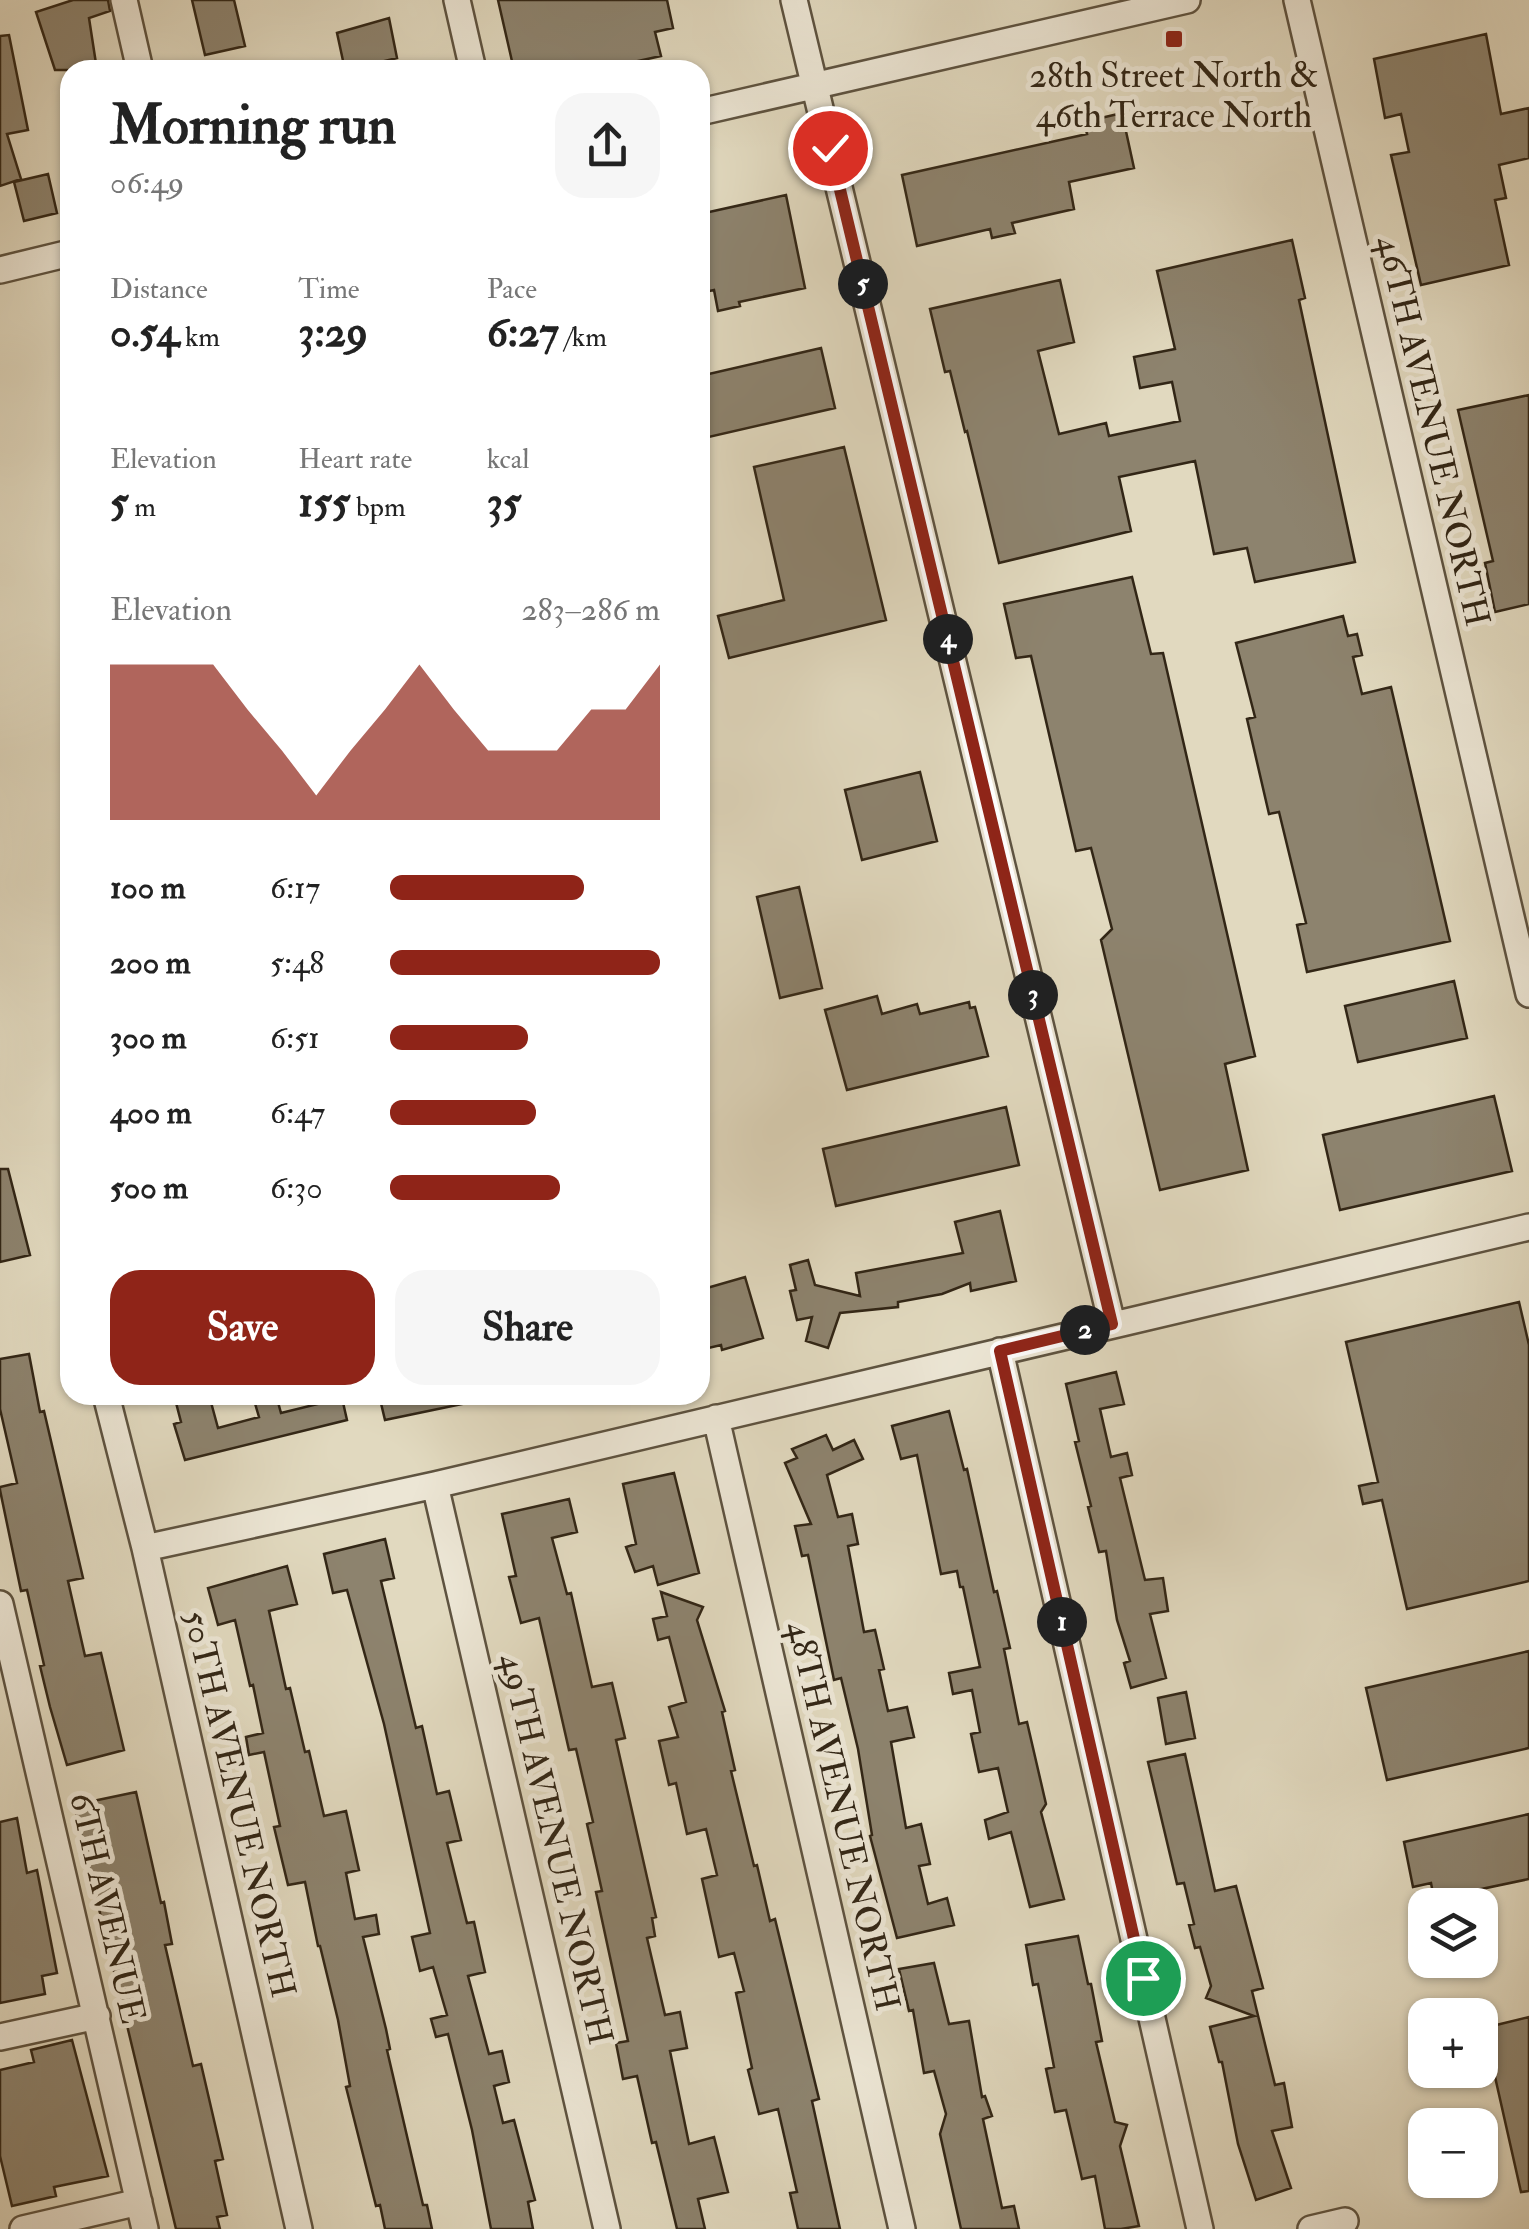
<!DOCTYPE html>
<meta charset="utf-8">
<style>
body{margin:0;font-family:"IM FELL Double Pica",serif;background:#f6f6f6;color:#222;height:100vh;display:flex;flex-direction:column;font-size:38px;white-space:nowrap}
*{box-sizing:border-box;margin:0}
p{font-size:32px;color:#767676}
.icon{flex:none;width:55px;height:55px;fill:none;stroke:currentColor;stroke-width:2;stroke-linecap:round;stroke-linejoin:round}
.map{position:relative;flex:1;overflow:hidden}
.panel{position:absolute;left:60px;top:60px;width:650px;height:1345px;display:flex;flex-direction:column;background:#fff;border-radius:30px;box-shadow:0 2px 8px #0004}
.panel>*{flex:none}
.buttons{position:absolute;left:1408px;top:1888px;display:grid;gap:20px}
.buttons a{display:grid;place-items:center;width:90px;height:90px;border-radius:20px;background:#fff;box-shadow:0 2px 8px #0004;font-size:50px}
.pin{position:absolute;display:grid;place-items:center;width:85px;height:85px;color:#fff;margin:-42px;border:5px solid #fff;border-radius:50%;box-shadow:0 2px 10px #0007}
.km{position:absolute;width:50px;height:50px;margin:-25px;border-radius:50%;background:#222;color:#fff;font-size:28px;line-height:50px;text-align:center}
.round{display:grid;place-items:center;flex:none;width:105px;height:105px;border-radius:30px;background:#f6f6f6}
.summary{display:flex;align-items:center;justify-content:space-between;height:170px;padding:0 50px}
h1{font-size:55px;font-weight:700;line-height:75px}
.metrics{display:grid;grid-template-columns:repeat(3,1fr);gap:15px;height:170px;padding:10px 50px}
.metrics div{display:grid;align-content:center}
.metrics b{font-size:42px;font-weight:700}
.metrics small{font-size:28px;font-weight:400}
.metrics p{font-size:28px}
.chart{height:280px;padding:20px 50px}
.chart p{display:flex;justify-content:space-between}
.chart svg{width:100%;height:180px;margin-top:10px;fill:#8f2418;opacity:.7}
.button{display:flex;gap:20px;margin-top:auto;padding:20px 50px}
.button a{flex:1;height:115px;border-radius:30px;background:#8f2418;color:#fff;font-size:40px;font-weight:700;line-height:115px;text-align:center}
.button a+a{background:#f6f6f6;color:#222}
ul{padding:0 50px;list-style:none;font-size:32px}
li{display:grid;grid-template-columns:160px 120px 1fr;align-items:center;height:75px}
li i{height:25px;border-radius:12px;background:#8f2418}
.map>svg:first-child{display:block}
</style>
<div class="map">
<svg width="1529" height="2229" viewBox="0 0 1529 2229">
<rect width="100%" height="100%" fill="#e1d9bf"/>
<filter id="stains"><feTurbulence type="fractalNoise" baseFrequency=".002" numOctaves="4"/><feColorMatrix values="0 0 0 0 .2 0 0 0 0 .09 0 0 0 0 .02 0 0 0 .5 -.17"/></filter>
<radialGradient id="worn" r=".72"><stop offset=".6" stop-color="#630" stop-opacity="0"/><stop offset="1" stop-color="#630" stop-opacity=".3"/></radialGradient>
<path fill="#8d836e" stroke="#322616" stroke-width="2.5" d="M 73,0 L 108,0 L 110,11 L 89,18 L 97,70 L 55,70 L 36,12 Z
M 192,0 L 234,0 L 245,46 L 205,55 Z
M 498,0 L 667,0 L 673,28 L 655,32 L 661,56 L 597,70 L 514,70 Z
M 389,18 L 397,58 L 385,61 L 387,70 L 345,70 L 337,33 Z
M 1486,34 L 1501,114 L 1529,108 L 1529,158 L 1499,165 L 1506,198 L 1495,200 L 1509,265 L 1421,285 L 1391,155 L 1409,152 L 1401,114 L 1385,118 L 1374,59 Z
M 9,35 L 28,130 L 7,134 L 21,179 L 0,186 L 0,36 Z
M 1122,113 L 1134,168 L 1069,182 L 1074,209 L 1012,223 L 1015,233 L 992,238 L 990,229 L 917,246 L 902,175 L 1087,134 L 1084,122 Z
M 48,174 L 57,213 L 24,221 L 14,182 Z
M 786,195 L 805,288 L 739,302 L 740,306 L 718,311 L 714,290 L 700,293 L 700,214 Z
M 1292,240 L 1305,298 L 1299,300 L 1355,562 L 1255,582 L 1247,548 L 1214,554 L 1195,461 L 1119,477 L 1131,531 L 999,563 L 967,431 L 965,432 L 950,371 L 945,372 L 930,309 L 1060,280 L 1074,342 L 1038,351 L 1059,434 L 1106,423 L 1109,436 L 1180,421 L 1172,382 L 1140,388 L 1134,357 L 1175,349 L 1157,271 Z
M 821,348 L 835,408 L 700,439 L 700,376 Z
M 1529,395 L 1529,604 L 1495,612 L 1485,563 L 1493,561 L 1458,410 Z
M 844,447 L 886,620 L 729,658 L 718,616 L 784,600 L 754,467 Z
M 1132,577 L 1151,654 L 1163,653 L 1255,1056 L 1225,1064 L 1248,1170 L 1160,1190 L 1101,940 L 1112,929 L 1091,848 L 1076,851 L 1031,656 L 1016,658 L 1004,604 Z
M 1343,616 L 1348,636 L 1357,634 L 1362,655 L 1353,657 L 1362,694 L 1391,687 L 1450,941 L 1307,972 L 1297,925 L 1306,923 L 1279,812 L 1269,814 L 1247,719 L 1255,717 L 1236,643 Z
M 920,772 L 937,841 L 862,860 L 845,790 Z
M 799,887 L 822,988 L 780,998 L 757,897 Z
M 1454,981 L 1467,1038 L 1358,1062 L 1345,1006 Z
M 877,996 L 882,1014 L 917,1004 L 920,1014 L 969,1002 L 970,1008 L 975,1007 L 988,1056 L 847,1090 L 825,1010 Z
M 1494,1096 L 1512,1171 L 1340,1210 L 1323,1135 Z
M 1006,1107 L 1019,1165 L 836,1206 L 823,1149 Z
M 0,1169 L 8,1169 L 30,1255 L 0,1262 Z
M 1000,1211 L 1016,1281 L 971,1291 L 970,1283 L 942,1294 L 898,1302 L 898,1307 L 840,1313 L 828,1348 L 806,1341 L 812,1317 L 797,1320 L 790,1291 L 796,1290 L 790,1265 L 808,1260 L 815,1285 L 860,1296 L 856,1273 L 963,1253 L 955,1222 Z
M 745,1277 L 763,1338 L 722,1350 L 721,1345 L 700,1350 L 700,1290 Z
M 1519,1302 L 1529,1345 L 1529,1581 L 1407,1609 L 1382,1500 L 1363,1504 L 1359,1486 L 1378,1482 L 1346,1342 Z
M 29,1354 L 40,1412 L 44,1411 L 83,1578 L 68,1581 L 85,1656 L 101,1653 L 124,1750 L 67,1765 L 50,1707 L 40,1666 L 44,1665 L 27,1590 L 21,1591 L 0,1490 L 0,1487 L 17,1483 L 0,1409 L 0,1359 Z
M 1116,1372 L 1124,1404 L 1100,1409 L 1111,1457 L 1127,1453 L 1132,1475 L 1120,1478 L 1145,1580 L 1163,1578 L 1168,1611 L 1150,1614 L 1166,1678 L 1131,1688 L 1124,1663 L 1130,1661 L 1117,1620 L 1106,1551 L 1099,1552 L 1088,1507 L 1091,1506 L 1075,1442 L 1079,1441 L 1066,1384 Z
M 174,1395 L 209,1395 L 218,1428 L 259,1417 L 254,1400 L 276,1395 L 281,1413 L 342,1398 L 347,1420 L 185,1460 L 174,1424 L 181,1422 Z
M 379,1395 L 461,1395 L 462,1404 L 385,1420 Z
M 949,1411 L 964,1470 L 967,1469 L 994,1592 L 997,1591 L 1010,1648 L 1004,1649 L 1019,1724 L 1027,1722 L 1046,1804 L 1041,1812 L 1064,1899 L 1030,1907 L 1011,1832 L 989,1839 L 985,1820 L 1008,1812 L 998,1768 L 979,1772 L 971,1734 L 980,1732 L 972,1690 L 953,1694 L 949,1673 L 980,1667 L 963,1587 L 960,1587 L 957,1571 L 941,1574 L 917,1455 L 901,1459 L 892,1426 Z
M 826,1435 L 833,1450 L 854,1440 L 863,1459 L 827,1475 L 838,1517 L 852,1514 L 858,1544 L 848,1546 L 864,1632 L 875,1630 L 884,1669 L 879,1670 L 888,1711 L 907,1707 L 914,1737 L 891,1742 L 906,1828 L 921,1824 L 930,1864 L 919,1866 L 928,1904 L 947,1898 L 954,1925 L 897,1938 L 870,1836 L 872,1835 L 858,1749 L 841,1678 L 834,1680 L 808,1555 L 802,1556 L 795,1526 L 811,1524 L 785,1463 L 797,1458 L 792,1449 Z
M 674,1473 L 699,1573 L 658,1585 L 653,1566 L 635,1572 L 626,1547 L 636,1544 L 623,1484 Z
M 569,1499 L 577,1532 L 552,1538 L 567,1594 L 571,1593 L 592,1687 L 612,1683 L 625,1738 L 616,1740 L 656,1917 L 652,1918 L 655,1936 L 647,1938 L 665,2015 L 680,2012 L 687,2048 L 670,2051 L 689,2144 L 714,2137 L 728,2192 L 698,2199 L 705,2229 L 677,2229 L 656,2142 L 652,2143 L 637,2076 L 623,2079 L 616,2043 L 628,2041 L 596,1892 L 602,1891 L 587,1824 L 593,1822 L 576,1749 L 569,1750 L 539,1618 L 521,1623 L 509,1577 L 516,1576 L 502,1514 Z
M 385,1539 L 394,1578 L 381,1581 L 416,1728 L 422,1726 L 437,1794 L 449,1791 L 461,1840 L 447,1843 L 467,1923 L 474,1922 L 485,1972 L 468,1976 L 489,2054 L 502,2051 L 509,2082 L 494,2086 L 503,2123 L 514,2120 L 535,2200 L 528,2202 L 533,2229 L 491,2229 L 472,2130 L 448,2034 L 436,2037 L 431,2019 L 447,2015 L 433,1967 L 420,1971 L 412,1937 L 430,1933 L 384,1724 L 347,1590 L 333,1593 L 324,1554 Z
M 287,1566 L 297,1604 L 269,1611 L 286,1689 L 290,1688 L 305,1752 L 309,1751 L 324,1816 L 346,1811 L 359,1870 L 346,1873 L 355,1919 L 376,1915 L 379,1934 L 363,1937 L 386,2029 L 390,2049 L 387,2050 L 423,2205 L 427,2205 L 432,2229 L 385,2229 L 380,2205 L 376,2206 L 346,2087 L 350,2086 L 338,2020 L 320,1946 L 318,1946 L 305,1882 L 288,1885 L 274,1827 L 280,1826 L 264,1752 L 249,1755 L 246,1737 L 263,1733 L 253,1685 L 250,1686 L 235,1620 L 218,1625 L 208,1588 Z
M 661,1592 L 703,1607 L 697,1620 L 725,1711 L 722,1712 L 735,1770 L 731,1771 L 754,1866 L 757,1865 L 770,1921 L 775,1919 L 819,2099 L 812,2101 L 840,2229 L 798,2229 L 790,2193 L 797,2192 L 778,2109 L 759,2114 L 748,2070 L 752,2068 L 736,1993 L 744,1991 L 734,1953 L 719,1957 L 702,1879 L 717,1875 L 706,1829 L 687,1834 L 676,1783 L 669,1785 L 659,1741 L 678,1737 L 669,1707 L 686,1702 L 669,1637 L 658,1640 L 653,1619 L 667,1616 Z
M 1529,1651 L 1529,1748 L 1387,1780 L 1366,1688 Z
M 1186,1692 L 1195,1738 L 1166,1744 L 1158,1698 Z
M 1185,1754 L 1215,1891 L 1236,1886 L 1263,1988 L 1252,1991 L 1275,2085 L 1284,2083 L 1292,2127 L 1272,2131 L 1291,2188 L 1256,2200 L 1238,2144 L 1222,2062 L 1219,2062 L 1210,2027 L 1254,2016 L 1206,1998 L 1211,1986 L 1200,1947 L 1195,1948 L 1189,1925 L 1194,1924 L 1184,1883 L 1177,1884 L 1148,1762 Z
M 136,1792 L 161,1903 L 164,1902 L 172,1944 L 165,1945 L 193,2066 L 201,2064 L 223,2159 L 215,2161 L 227,2215 L 217,2217 L 220,2229 L 176,2229 L 74,1805 Z
M 1529,1814 L 1529,1879 L 1434,1899 L 1431,1883 L 1413,1887 L 1404,1842 Z
M 17,1818 L 27,1873 L 37,1870 L 57,1973 L 42,1976 L 45,1994 L 0,2003 L 0,1822 Z
M 1078,1936 L 1088,1984 L 1091,1984 L 1102,2041 L 1096,2042 L 1115,2122 L 1127,2125 L 1120,2146 L 1139,2226 L 1121,2229 L 1105,2229 L 1095,2176 L 1082,2179 L 1066,2110 L 1055,2112 L 1046,2069 L 1054,2067 L 1038,1984 L 1033,1985 L 1026,1945 Z
M 934,1963 L 949,2024 L 969,2021 L 982,2097 L 985,2096 L 992,2116 L 983,2119 L 1002,2208 L 1014,2206 L 1019,2229 L 961,2229 L 940,2134 L 946,2114 L 934,2071 L 924,2073 L 913,2010 L 909,2011 L 899,1969 Z
M 1529,2017 L 1529,2191 L 1521,2192 L 1484,2028 Z
M 72,2040 L 108,2176 L 54,2187 L 56,2196 L 12,2206 L 0,2156 L 0,2070 L 34,2062 L 31,2050 Z"/>
<g fill="none" stroke-linecap="round" stroke-linejoin="round">
<g stroke="#5e5340" stroke-width="30">
<path id="minor" d="M 124,0 L 140,70
M 457,0 L 473,70
M 794,0 L 1112,1324
M 1297,0 L 1529,994
M 700,112 L 1187,0
M 0,270 L 70,253
M 1000,1351 L 1200,2229
M 106,1395 L 145,1548 L 299,2229
M 716,1418 L 902,2229
M 435,1485 L 607,2229
M 145,1548 L 435,1485 L 1529,1227
M 0,1604 L 145,2229
M 0,2037 L 97,2016
M 23,2229 L 139,2202
M 1311,2229 L 1345,2221"/>
</g>
<use href="#minor" stroke="#ece6d5" stroke-width="25"/>
</g>
<g fill="none" stroke-linecap="round" stroke-linejoin="round">
<g stroke="#fff" stroke-width="20">
<path id="route" d="M 830,148 L 1112,1324 L 1000,1351 L 1143,1978"/>
</g>
<use href="#route" stroke="#8f2418" stroke-width="12"/>
</g>
<rect fill="#8f2418" stroke="#ece6d5" stroke-width="4" x="1164" y="29" width="20" height="20" rx="5"/>
<g text-anchor="middle" dominant-baseline="central" stroke-width="10" stroke-linejoin="round" paint-order="stroke">
<g font-size="35" fill="#322616" stroke="#ece6d5">
<text x="1174" y="76">28th Street North &amp;<tspan x="1174" dy="40">46th Terrace North</tspan></text>
</g>
<g font-size="35" fill="#322616" stroke="#ece6d5">
<text transform="translate(1433 431) rotate(77)">46TH AVENUE NORTH</text>
<text transform="translate(239 1804) rotate(77)">50TH AVENUE NORTH</text>
<text transform="translate(843 1816) rotate(77)">48TH AVENUE NORTH</text>
<text transform="translate(556 1849) rotate(77)">49TH AVENUE NORTH</text>
<text transform="translate(107 1908) rotate(77)">6TH AVENUE</text>
</g>
</g>
<rect width="100%" height="100%" filter="url(#stains)"/>
<rect width="100%" height="100%" fill="url(#worn)"/>
</svg>
<div class="buttons">
<a><svg class="icon" aria-label="layers" viewBox="0 0 24 24"><path d="M12 4l9 5-9 5-9-5zM3 14l9 5 9-5"/></svg></a>
<a>+</a>
<a>−</a>
</div>
<div class="pin" style="left:1143px;top:1978px;background:#1e9e55"><svg class="icon" aria-label="arrive" viewBox="0 0 24 24"><path d="M6 21V4h12l-3 4 3 4H6"/></svg></div>
<div class="pin" style="left:830px;top:148px;background:#d93025"><svg class="icon" aria-label="check" viewBox="0 0 24 24"><path d="M5 12l5 5 9-10"/></svg></div>
<b class="km" style="left:1062px;top:1622px">1</b>
<b class="km" style="left:1085px;top:1330px">2</b>
<b class="km" style="left:1033px;top:995px">3</b>
<b class="km" style="left:948px;top:639px">4</b>
<b class="km" style="left:863px;top:284px">5</b>
<section class="panel">
<div class="summary"><div><h1>Morning run</h1><p>06:49</p></div><a class="round"><svg class="icon" aria-label="share" viewBox="0 0 24 24"><path d="M12 15V3M7 8l5-5 5 5M5 13v7h14v-7"/></svg></a></div>
<div class="metrics">
<div><p>Distance</p><b>0.54<small> km</small></b></div>
<div><p>Time</p><b>3:29</b></div>
<div><p>Pace</p><b>6:27<small> /km</small></b></div>
</div>
<div class="metrics">
<div><p>Elevation</p><b>5<small> m</small></b></div>
<div><p>Heart rate</p><b>155<small> bpm</small></b></div>
<div><p>kcal</p><b>35</b></div>
</div>
<div class="chart"><p><span>Elevation</span>283–286 m</p>
<svg viewBox="0 0 160 44" preserveAspectRatio="none"><path d="M0 44V6L10 6L20 6L30 6L40 17L50 27L60 38L70 27L80 17L90 6L100 17L110 27L120 27L130 27L140 17L150 17L160 6V44z"/></svg>
</div>
<ul>
<li><b>100 m</b>6:17<i style="width:72%"></i></li>
<li><b>200 m</b>5:48<i style="width:100%"></i></li>
<li><b>300 m</b>6:51<i style="width:51%"></i></li>
<li><b>400 m</b>6:47<i style="width:54%"></i></li>
<li><b>500 m</b>6:30<i style="width:63%"></i></li>
</ul>
<div class="button"><a>Save</a><a>Share</a></div>
</section>
</div>
